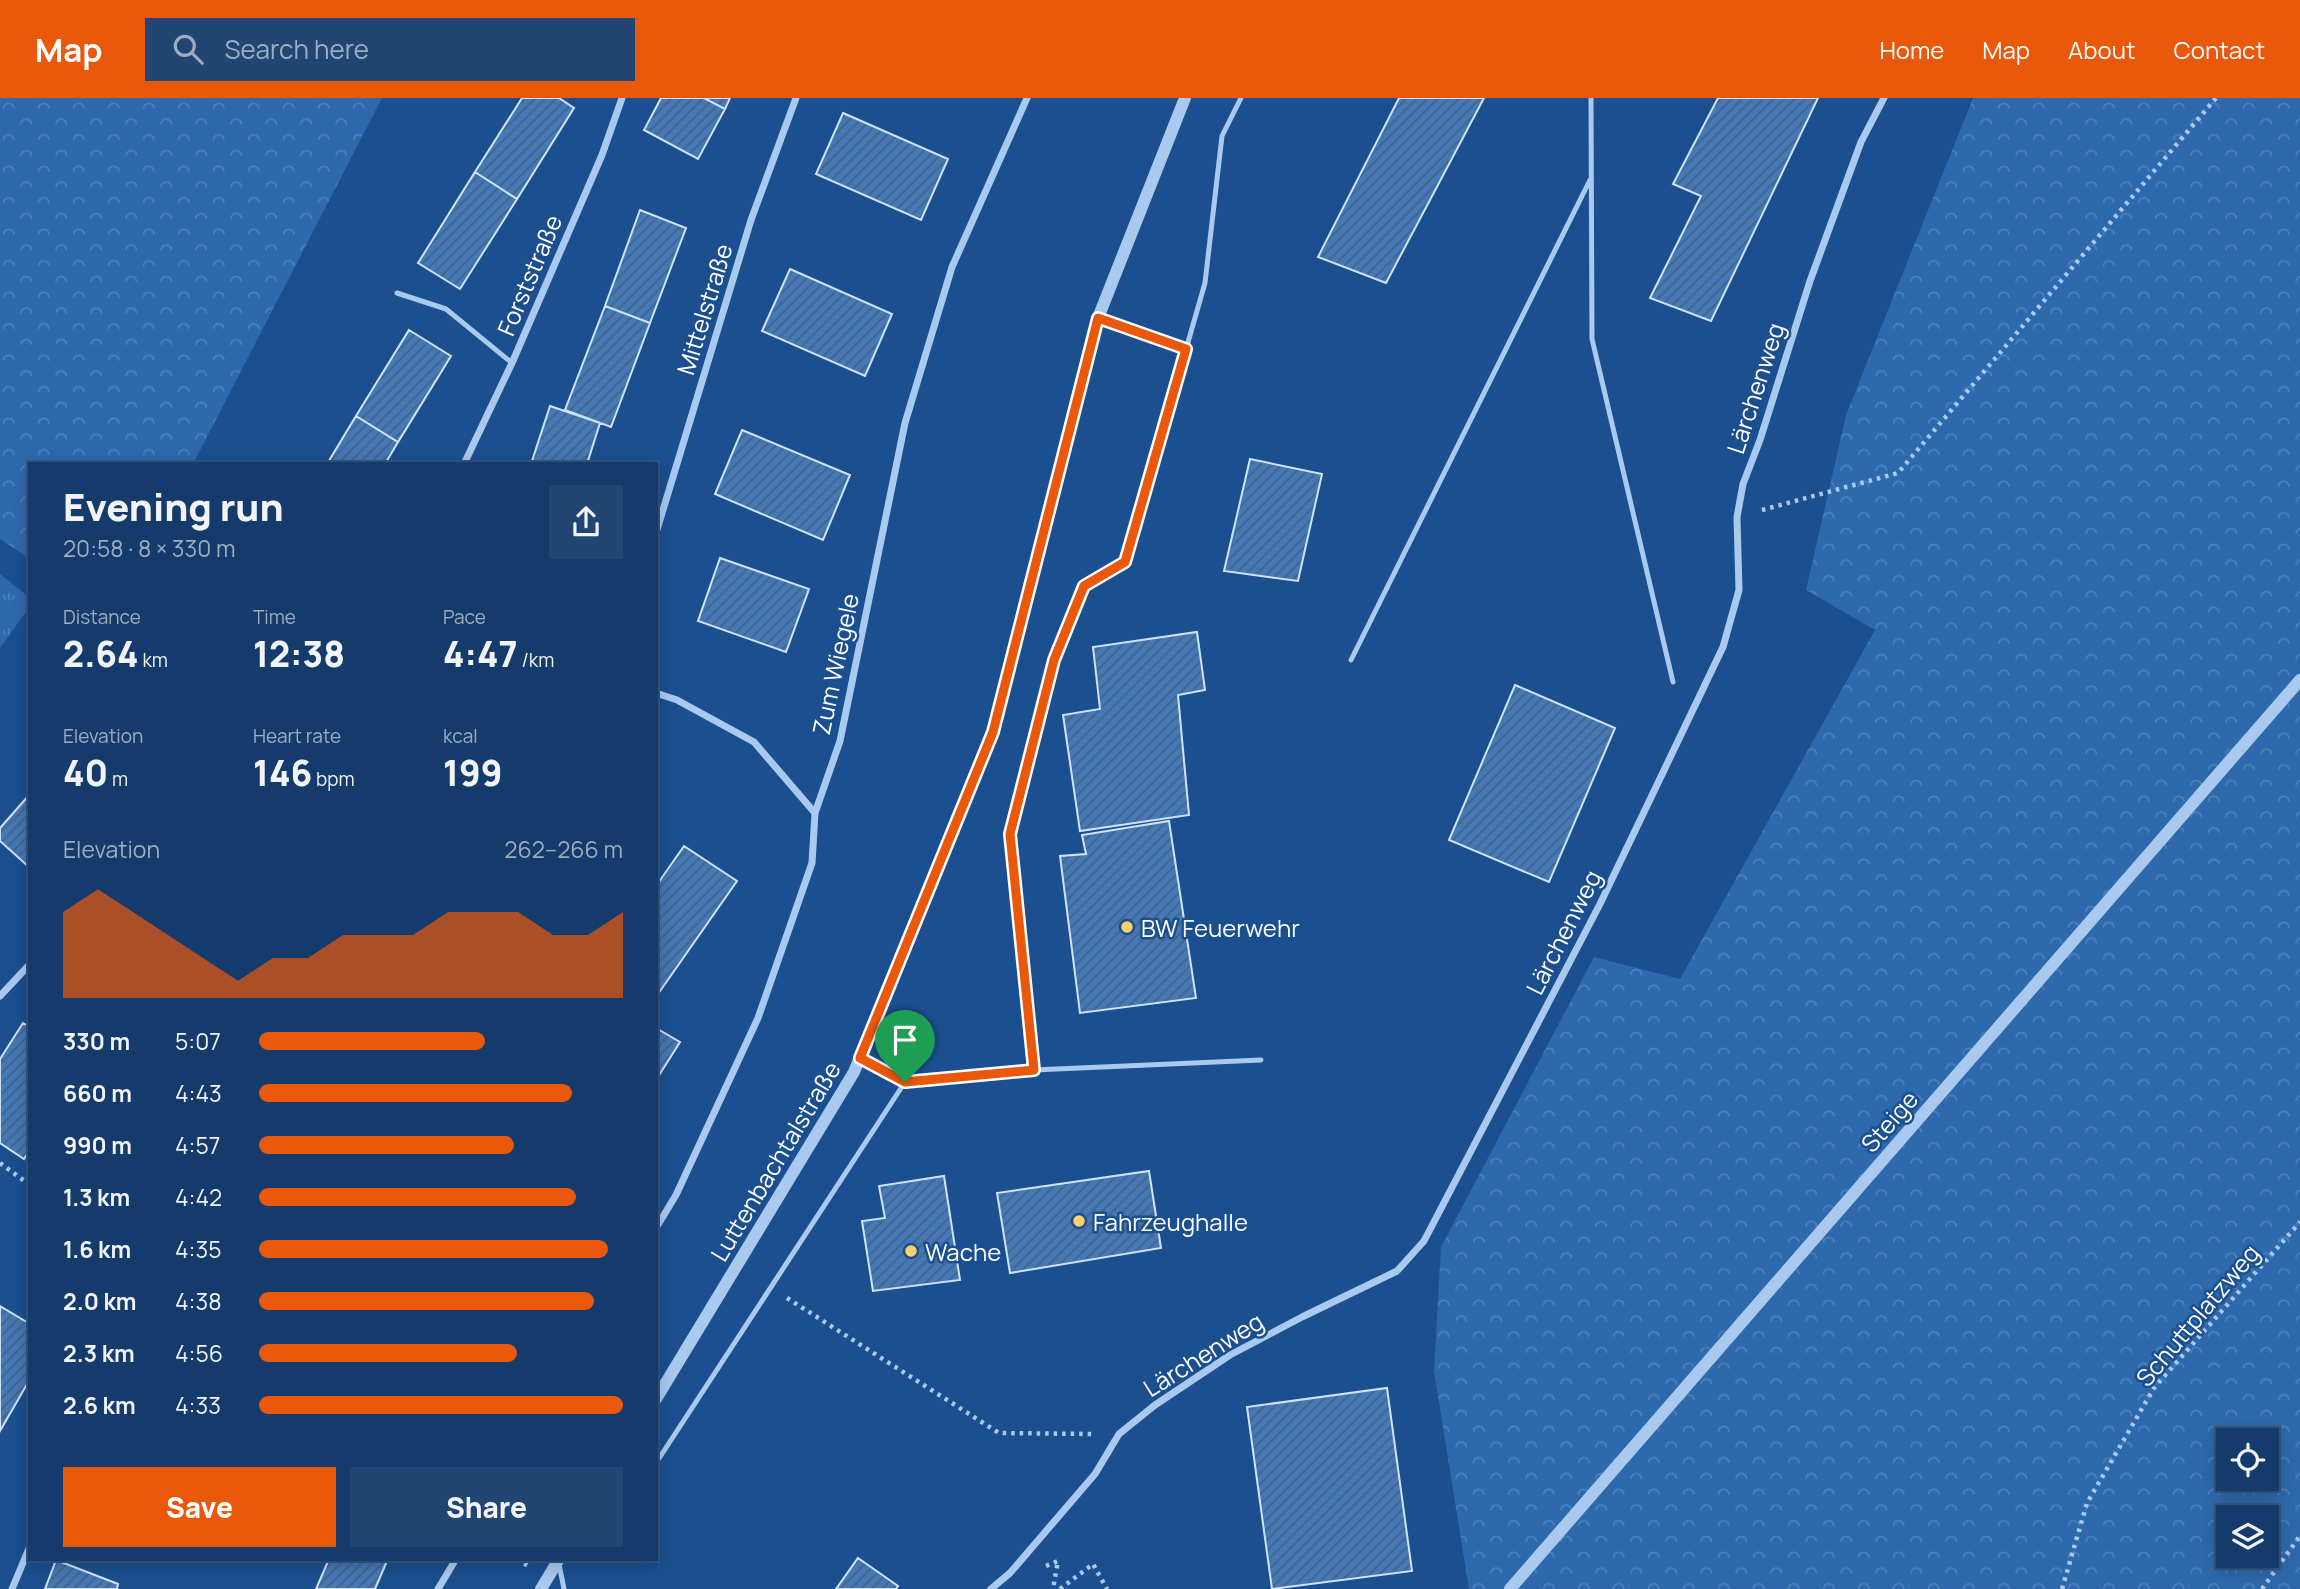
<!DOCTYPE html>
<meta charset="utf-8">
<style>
body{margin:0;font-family:Manrope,sans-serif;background:#214673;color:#f1f3f6;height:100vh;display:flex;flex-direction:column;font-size:26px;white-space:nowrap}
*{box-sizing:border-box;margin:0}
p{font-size:23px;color:#9dadc1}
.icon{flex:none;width:38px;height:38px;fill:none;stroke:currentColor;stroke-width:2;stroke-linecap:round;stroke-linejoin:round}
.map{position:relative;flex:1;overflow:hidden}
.drawer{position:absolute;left:28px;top:364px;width:630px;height:1099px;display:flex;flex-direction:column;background:#143b6b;border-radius:0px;box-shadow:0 4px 18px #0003,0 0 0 2px #33557e}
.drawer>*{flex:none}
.buttons{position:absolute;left:2216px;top:1330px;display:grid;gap:14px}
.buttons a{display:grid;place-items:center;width:63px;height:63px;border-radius:0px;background:#143b6b;box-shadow:0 4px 18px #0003,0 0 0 2px #33557e;font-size:35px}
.pin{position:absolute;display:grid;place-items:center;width:60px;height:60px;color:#fff;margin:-72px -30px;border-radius:50% 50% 50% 0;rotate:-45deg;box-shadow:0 0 7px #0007}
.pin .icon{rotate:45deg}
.round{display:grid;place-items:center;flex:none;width:74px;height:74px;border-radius:0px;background:#214673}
.headline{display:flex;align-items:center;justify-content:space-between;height:119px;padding:0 35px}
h1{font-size:38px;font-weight:800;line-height:52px}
.metrics{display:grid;grid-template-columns:repeat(3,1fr);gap:10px;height:119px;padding:7px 35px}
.metrics div{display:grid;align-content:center}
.metrics b{font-size:35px;font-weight:800}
.metrics small{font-size:19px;font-weight:400}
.metrics p{font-size:19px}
.chart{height:196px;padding:14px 35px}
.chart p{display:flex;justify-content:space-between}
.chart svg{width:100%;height:126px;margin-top:7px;fill:#ea580c;opacity:.7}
.action{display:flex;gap:14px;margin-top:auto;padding:14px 35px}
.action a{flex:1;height:80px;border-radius:0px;background:#ea580c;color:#fff;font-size:28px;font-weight:800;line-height:80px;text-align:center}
.action a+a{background:#214673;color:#f1f3f6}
ul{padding:0 35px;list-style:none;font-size:23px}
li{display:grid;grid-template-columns:112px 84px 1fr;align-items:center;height:52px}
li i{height:18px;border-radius:9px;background:#ea580c}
header{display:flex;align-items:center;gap:42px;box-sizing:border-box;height:98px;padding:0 35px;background:#ea580c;color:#fff}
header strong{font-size:33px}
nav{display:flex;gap:38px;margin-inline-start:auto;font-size:24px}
.search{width:490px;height:63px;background:#214673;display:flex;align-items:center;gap:18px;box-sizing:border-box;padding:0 24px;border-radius:0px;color:#9dadc1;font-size:26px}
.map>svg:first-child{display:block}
</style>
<header>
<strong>Map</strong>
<div class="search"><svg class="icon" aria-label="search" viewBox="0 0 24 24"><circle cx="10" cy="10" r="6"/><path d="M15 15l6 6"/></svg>Search here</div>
<nav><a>Home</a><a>Map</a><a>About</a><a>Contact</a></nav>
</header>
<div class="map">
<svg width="2300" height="1491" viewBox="0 0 2300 1491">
<defs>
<pattern id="forest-crowns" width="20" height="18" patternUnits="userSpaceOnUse" patternTransform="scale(1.75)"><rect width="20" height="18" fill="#2e69ad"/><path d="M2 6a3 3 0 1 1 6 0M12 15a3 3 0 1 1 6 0" fill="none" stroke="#4d80b9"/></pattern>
<pattern id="park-tufts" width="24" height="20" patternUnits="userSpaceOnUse" patternTransform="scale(1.75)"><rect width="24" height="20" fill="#2e69ad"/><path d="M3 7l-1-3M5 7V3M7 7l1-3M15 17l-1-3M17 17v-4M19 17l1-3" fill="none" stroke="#4d80b9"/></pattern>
<pattern id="building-hatch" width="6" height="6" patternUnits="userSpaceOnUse" patternTransform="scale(1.75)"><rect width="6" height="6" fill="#4478b7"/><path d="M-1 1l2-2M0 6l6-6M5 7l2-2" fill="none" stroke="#486282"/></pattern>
</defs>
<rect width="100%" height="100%" fill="#1b4f8f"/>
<path fill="url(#forest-crowns)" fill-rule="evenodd" d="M 0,0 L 382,0 L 193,366 L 30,366 L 30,461 L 0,441 Z
M 1973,0 L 2300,0 L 2300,1491 L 1469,1491 L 1434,1273 L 1441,1149 L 1594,859 L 1680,881 L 1875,532 L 1806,492 L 1846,317 ZM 2228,1342 L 2266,1342 L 2266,1381 L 2228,1381 ZM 2228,1419 L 2266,1419 L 2266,1458 L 2228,1458 Z"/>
<path fill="url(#park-tufts)" d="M 0,476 L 30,500 L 30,508 L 0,550 Z"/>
<path fill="url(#building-hatch)" stroke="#cfe3fa" stroke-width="2" d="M 522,0 L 559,0 L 574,10 L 517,101 L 475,74 Z
M 661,0 L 704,0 L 725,11 L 698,61 L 644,32 Z
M 704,0 L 730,0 L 725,11 Z
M 1399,0 L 1484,0 L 1386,185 L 1318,159 Z
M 1718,0 L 1818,0 L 1711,223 L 1650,200 L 1701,98 L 1673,86 Z
M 843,15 L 948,61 L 921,122 L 816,76 Z
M 475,74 L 517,101 L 460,191 L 418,165 Z
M 640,112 L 686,130 L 650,225 L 605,208 Z
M 790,171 L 892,216 L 865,278 L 762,233 Z
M 605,208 L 650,225 L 611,329 L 565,312 Z
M 409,232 L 451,258 L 398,344 L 356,318 Z
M 550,308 L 600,325 L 587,366 L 531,366 Z
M 356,318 L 398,344 L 385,366 L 327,366 Z
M 742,332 L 850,377 L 823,442 L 715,396 Z
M 1250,361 L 1322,376 L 1298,483 L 1224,473 Z
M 720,460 L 809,491 L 786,554 L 698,523 Z
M 1197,534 L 1205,592 L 1178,597 L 1189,717 L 1080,733 L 1063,617 L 1100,611 L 1093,549 Z
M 1515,587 L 1615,630 L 1549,784 L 1449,742 Z
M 30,696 L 30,770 L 0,743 L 0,730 Z
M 1169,723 L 1196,900 L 1080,915 L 1060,758 L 1086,756 L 1082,737 Z
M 684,748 L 737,783 L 658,896 L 656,895 L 656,788 Z
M 23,925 L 30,929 L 30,1052 L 24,1061 L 0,1045 L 0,961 Z
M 656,930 L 680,944 L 656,982 Z
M 1149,1073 L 1161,1150 L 1010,1175 L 997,1095 Z
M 944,1078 L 960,1182 L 873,1193 L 862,1123 L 885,1120 L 879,1088 Z
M 0,1208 L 30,1226 L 30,1281 L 0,1333 Z
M 1387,1290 L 1412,1473 L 1272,1491 L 1247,1309 Z
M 858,1460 L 898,1488 L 896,1491 L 836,1491 Z
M 329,1461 L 384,1461 L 387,1463 L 375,1491 L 316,1491 Z
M 56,1462 L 118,1486 L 117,1491 L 45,1491 Z"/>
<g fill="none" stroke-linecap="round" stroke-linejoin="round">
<path stroke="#a9c9ee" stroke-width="4.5" stroke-dasharray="3.5 5" stroke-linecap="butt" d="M 1762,412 L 1898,375 L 2216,0
M 0,1065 L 30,1087
M 787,1200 L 999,1335 L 1092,1336
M 517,1461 L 528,1468
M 1046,1468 L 1058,1463 L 1053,1491
M 1060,1491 L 1093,1466 L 1107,1491
M 2062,1491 L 2087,1405 L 2154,1290 L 2300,1124
M 2262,1491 L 2300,1438"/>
<path stroke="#a9c9ee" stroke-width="5" d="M 1591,0 L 1592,241 L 1673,584
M 397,195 L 446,211 L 512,265
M 1100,221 L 1186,251
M 1351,562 L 1590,82
M 1034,972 L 1010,736 L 1054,562 L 1084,488 L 1125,464 L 1205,185 L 1222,38 L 1241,0
M 905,984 L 1034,972 L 1261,962
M 656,1365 L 905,984 L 861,961
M 559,1466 L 564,1491"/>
<path stroke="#a9c9ee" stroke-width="7" d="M 464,366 L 512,265 L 602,57 L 622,0
M 656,435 L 751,122 L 796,0
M 656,595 L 677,602 L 754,644 L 815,715
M 0,898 L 30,866
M 656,1130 L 676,1097 L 758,920 L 812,765 L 815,715 L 840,643 L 905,325 L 952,169 L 1027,0
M 12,1491 L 30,1448
M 438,1491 L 456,1461
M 991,1491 L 1010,1475 L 1095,1376 L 1119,1336 L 1155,1307 L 1230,1257 L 1302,1219 L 1397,1173 L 1424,1143 L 1600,806 L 1723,549 L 1739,492 L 1737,419 L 1743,386 L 1760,342 L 1810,183 L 1861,44 L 1884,0"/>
<path stroke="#a9c9ee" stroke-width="12" d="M 656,1301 L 854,974 L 993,634 L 1098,220 L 1185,0
M 541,1491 L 559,1461
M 1510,1491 L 2300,582"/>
</g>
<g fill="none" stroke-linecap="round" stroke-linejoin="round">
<g stroke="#fff" stroke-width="14">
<path id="route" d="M 1098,220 L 1186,251 L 1125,464 L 1084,488 L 1054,562 L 1010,736 L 1034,972 L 905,984 L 860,960 L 993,634 Z"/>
</g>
<use href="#route" stroke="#ea580c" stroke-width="9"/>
</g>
<g fill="#ffd166" stroke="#1b4f8f" stroke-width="2.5">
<circle cx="1127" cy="829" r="7"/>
<circle cx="1079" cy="1123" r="7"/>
<circle cx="911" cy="1153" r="7"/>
</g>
<g text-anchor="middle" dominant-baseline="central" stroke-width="5" stroke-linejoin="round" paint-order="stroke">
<g font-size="24" fill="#fff" stroke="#1b4f8f">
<text transform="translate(529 177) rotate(-67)">Forststraße</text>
<text transform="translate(704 211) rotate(-73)">Mittelstraße</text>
<text transform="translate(1755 290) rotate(-72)">Lärchenweg</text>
<text transform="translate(835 566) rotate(-78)">Zum Wiegele</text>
<text transform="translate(1563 834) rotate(-63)">Lärchenweg</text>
<text transform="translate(1889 1023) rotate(-49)">Steige</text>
<text transform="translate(775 1063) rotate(-59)">Luttenbachtalstraße</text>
<text transform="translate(2197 1217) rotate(-50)">Schuttplatzweg</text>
<text transform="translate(1203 1256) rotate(-32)">Lärchenweg</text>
</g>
<g font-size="24" fill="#fff" stroke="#1b4f8f" text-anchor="start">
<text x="1141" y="829">BW Feuerwehr</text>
<text x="1093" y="1123">Fahrzeughalle</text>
<text x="925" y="1153">Wache</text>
</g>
</g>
</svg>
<div class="buttons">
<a><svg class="icon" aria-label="locate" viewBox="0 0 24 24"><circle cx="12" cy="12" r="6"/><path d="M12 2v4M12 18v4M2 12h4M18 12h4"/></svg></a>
<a><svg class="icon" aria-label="layers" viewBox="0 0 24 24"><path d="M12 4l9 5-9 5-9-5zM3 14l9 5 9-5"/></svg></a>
</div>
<div class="pin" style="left:905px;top:984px;background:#1e9e55"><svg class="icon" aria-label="arrive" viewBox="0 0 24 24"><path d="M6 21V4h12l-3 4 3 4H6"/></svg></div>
<section class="drawer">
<div class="headline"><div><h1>Evening run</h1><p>20:58 · 8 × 330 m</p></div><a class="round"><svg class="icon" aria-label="share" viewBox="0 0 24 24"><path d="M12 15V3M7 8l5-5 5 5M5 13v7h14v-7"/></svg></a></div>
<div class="metrics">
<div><p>Distance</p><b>2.64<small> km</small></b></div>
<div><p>Time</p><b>12:38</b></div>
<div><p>Pace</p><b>4:47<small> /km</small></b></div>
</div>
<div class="metrics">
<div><p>Elevation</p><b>40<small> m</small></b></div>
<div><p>Heart rate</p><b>146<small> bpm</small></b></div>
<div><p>kcal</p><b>199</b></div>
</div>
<div class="chart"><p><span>Elevation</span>262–266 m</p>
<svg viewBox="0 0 160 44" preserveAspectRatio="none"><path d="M0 44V14L10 6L20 14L30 22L40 30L50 38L60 30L70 30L80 22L90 22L100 22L110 14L120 14L130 14L140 22L150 22L160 14V44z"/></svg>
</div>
<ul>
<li><b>330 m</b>5:07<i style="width:62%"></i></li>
<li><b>660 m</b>4:43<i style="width:86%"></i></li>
<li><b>990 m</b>4:57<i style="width:70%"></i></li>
<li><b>1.3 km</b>4:42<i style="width:87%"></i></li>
<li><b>1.6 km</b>4:35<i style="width:96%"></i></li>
<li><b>2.0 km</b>4:38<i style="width:92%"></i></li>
<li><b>2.3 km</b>4:56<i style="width:71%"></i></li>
<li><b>2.6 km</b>4:33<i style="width:100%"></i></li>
</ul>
<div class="action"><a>Save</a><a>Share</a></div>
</section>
</div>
